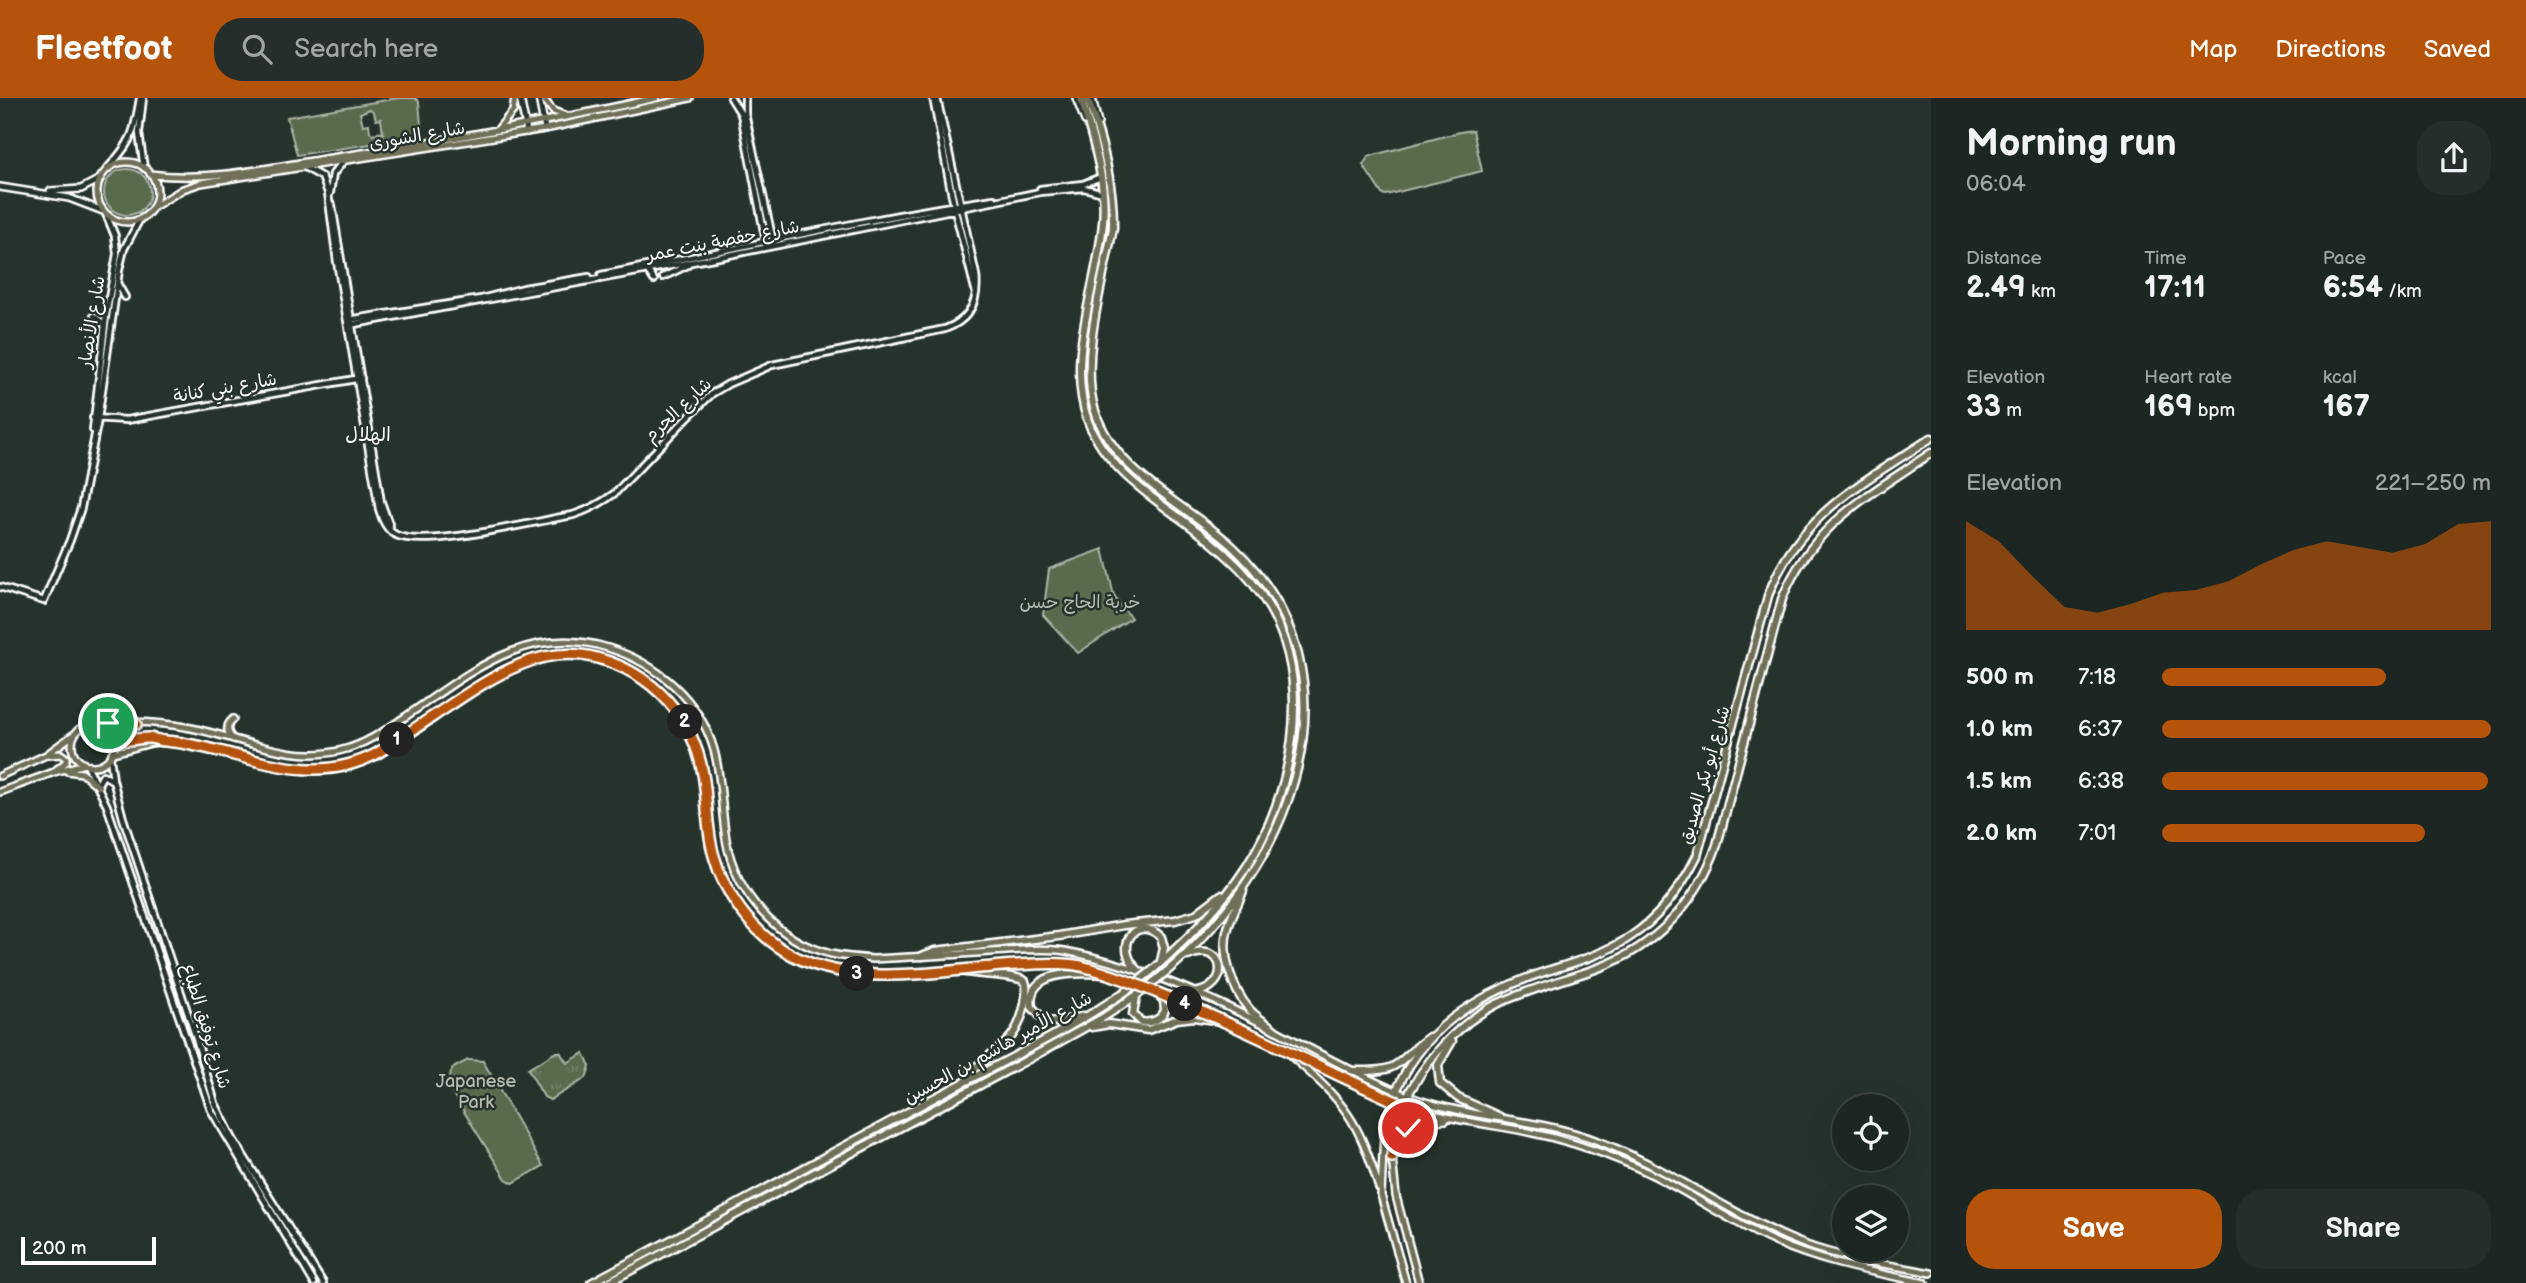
<!DOCTYPE html>
<meta charset="utf-8">
<style>
body{margin:0;font-family:"Balsamiq Sans","Playpen Sans Arabic",sans-serif;background:#252e2a;color:#f1f3f6;height:100vh;display:flex;flex-direction:column;font-size:26px;white-space:nowrap}
*{box-sizing:border-box;margin:0}
p{font-size:23px;color:#a0a5a5}
.icon{flex:none;width:38px;height:38px;fill:none;stroke:currentColor;stroke-width:2;stroke-linecap:round;stroke-linejoin:round}
.map{position:relative;flex:1;overflow:hidden}
.panel{display:flex;flex-direction:column;background:#1c2622;width:595px}
.panel>*{flex:none}
.fabs{position:absolute;left:1832px;top:996px;display:grid;gap:14px}
.fabs a{display:grid;place-items:center;width:77px;height:77px;border-radius:50%;background:#1c2622;box-shadow:0 7px 28px #0002,0 0 0 2px #3a4340;font-size:35px}
.scale{position:absolute;left:21px;bottom:18px;width:135px;box-sizing:border-box;padding-left:7px;border:4px solid #fff;border-top:0;font-size:19px;line-height:24px;white-space:nowrap;color:#fff;-webkit-text-stroke:5px #26332d;paint-order:stroke}
.pin{position:absolute;display:grid;place-items:center;width:60px;height:60px;color:#fff;margin:-30px;border:4px solid #fff;border-radius:50%;box-shadow:0 2px 7px #0007}
.km{position:absolute;width:35px;height:35px;margin:-18px;border-radius:50%;background:#222;color:#fff;font-size:19px;line-height:35px;text-align:center}
.round{display:grid;place-items:center;flex:none;width:74px;height:74px;border-radius:28px;background:#252e2a}
.overview{display:flex;align-items:center;justify-content:space-between;height:119px;padding:0 35px}
h1{font-size:38px;font-weight:700;line-height:52px}
.figures{display:grid;grid-template-columns:repeat(3,1fr);gap:10px;height:119px;padding:7px 35px}
.figures div{display:grid;align-content:center}
.figures b{font-size:30px;font-weight:700}
.figures small{font-size:19px;font-weight:400}
.figures p{font-size:19px}
.chart{height:196px;padding:14px 35px}
.chart p{display:flex;justify-content:space-between}
.chart svg{width:100%;height:126px;margin-top:7px;fill:#b45309;opacity:.7}
.action{display:flex;gap:14px;margin-top:auto;padding:14px 35px}
.action a{flex:1;height:80px;border-radius:28px;background:#b45309;color:#fff;font-size:28px;font-weight:700;line-height:80px;text-align:center}
.action a+a{background:#252e2a;color:#f1f3f6}
ul{padding:0 35px;list-style:none;font-size:23px}
li{display:grid;grid-template-columns:112px 84px 1fr;align-items:center;height:52px}
li i{height:18px;border-radius:9px;background:#b45309}
header{display:flex;align-items:center;gap:42px;box-sizing:border-box;height:98px;padding:0 35px;background:#b45309;color:#fff}
header strong{font-size:33px}
nav{display:flex;gap:38px;margin-inline-start:auto;font-size:24px}
.search{width:490px;height:63px;background:#252e2a;display:flex;align-items:center;gap:18px;box-sizing:border-box;padding:0 24px;border-radius:28px;color:#a0a5a5;font-size:26px}
main{display:flex;flex:1;min-height:0}
.map>svg:first-child{display:block}
</style>
<header>
<strong>Fleetfoot</strong>
<div class="search"><svg class="icon" aria-label="search" viewBox="0 0 24 24"><circle cx="10" cy="10" r="6"/><path d="M15 15l6 6"/></svg>Search here</div>
<nav><a>Map</a><a>Directions</a><a>Saved</a></nav>
</header>
<main>
<div class="map">
<svg width="1931" height="1185" viewBox="0 0 1931 1185">
<defs>
<pattern id="grass-tufts" width="24" height="20" patternUnits="userSpaceOnUse" patternTransform="scale(1.75)"><rect width="24" height="20" fill="#5a6b4e"/><path d="M3 7l-1-3M5 7V3M7 7l1-3M15 17l-1-3M17 17v-4M19 17l1-3" fill="none" stroke="#738169"/></pattern>
</defs>
<rect width="100%" height="100%" fill="#26332d"/>
<filter id="ink" filterUnits="userSpaceOnUse"><feTurbulence type="fractalNoise" baseFrequency=".0143" numOctaves="2"/><feDisplacementMap in="SourceGraphic" scale="14" xChannelSelector="R" yChannelSelector="G"/><feConvolveMatrix kernelMatrix="1 2 1 2 8 2 1 2 1" color-interpolation-filters="sRGB"/></filter>
<g filter="url(#ink)">
<path fill="url(#grass-tufts)" stroke="#acb5a6" stroke-width="2" d="M 556,954 L 560,954 L 567,965 L 584,955 L 590,968 L 586,980 L 550,1002 L 544,999 L 528,971 Z"/>
<path fill="#5a6b4e" stroke="#acb5a6" stroke-width="2" fill-rule="evenodd" d="M 398,0 L 415,0 L 419,4 L 421,28 L 411,40 L 297,57 L 287,19 ZM 370,11 L 374,14 L 376,22 L 381,21 L 383,36 L 379,34 L 373,37 L 370,34 L 369,26 L 363,27 L 360,15 Z
M 1473,32 L 1482,73 L 1386,97 L 1382,96 L 1363,67 L 1368,59 L 1374,57 L 1460,34 Z
M104 94a23 23 0 1 1 46 0a23 23 0 1 1-46 0Z
M 1103,451 L 1114,498 L 1131,520 L 1078,555 L 1043,517 L 1049,471 Z
M 468,962 L 483,963 L 543,1068 L 513,1085 L 506,1081 L 446,985 L 453,970 Z"/>
<g fill="none" stroke-linecap="round" stroke-linejoin="round">
<g stroke="#fff" stroke-width="10">
<path id="tertiary" d="M 143,0 L 139,35 L 144,70
M 731,0 L 741,16 L 766,144
M 745,0 L 745,15 L 773,143
M 933,0 L 955,113 L 976,195
M 306,70 L 322,79 L 328,95 L 337,164 L 379,411 C 382,421 386,432 396,437 C 426,451 536,423 573,417 C 589,412 602,405 615,395 L 687,320 L 713,295 L 728,286 L 772,267 L 945,231 C 970,222 979,203 976,177 L 937,0
M 107,71 C 132,44 134,36 140,0
M 1040,91 L 1083,86 L 1101,79
M 330,95 L 333,76 L 342,65
M 332,107 L 381,404 L 390,429
M 648,173 L 654,182
M 601,177 C 732,152 862,121 994,101
M 663,179 L 688,167
M 117,185 L 125,199
M 94,218 L 104,226
M 348,222 L 481,201 L 524,190 L 589,179
M 349,227 L 719,159 L 1040,94 L 1084,90 L 1103,95
M 93,320 L 127,322 L 361,280
M 93,332 L 106,217 L 117,156 L 115,138 L 106,116
M 0,489 L 44,503 L 70,442 L 81,410 L 98,321 L 119,172 L 124,151 L 140,121
M 110,659 L 113,682 L 123,720 L 197,943 L 215,1005 L 233,1041 L 323,1185
M 87,667 L 107,708 L 211,1012 L 314,1185
M 98,686 L 103,677 L 112,682"/>
</g>
<g stroke="#fff" stroke-width="10">
<path id="secondary" d="M 520,0 L 527,34
M 539,0 L 545,31
M 1076,0 L 1085,23
M 1092,0 L 1098,25
M 0,89 L 69,100 L 103,113
M 50,93 L 81,91 L 100,81"/>
</g>
<g stroke="#fff" stroke-width="10">
<path id="primary" d="M 543,0 L 553,13 L 566,18
M 499,30 L 513,13 L 515,0
M97 94a30 30 0 1 1 60 0a30 30 0 1 1-60 0Z
M 150,76 C 210,84 271,69 331,60 C 440,43 549,24 656,0
M 152,110 L 183,91 L 201,85 L 545,31 L 690,0
M 96,626 C 127,623 161,624 191,630 C 242,640 294,667 346,651 C 367,645 384,633 402,621 C 466,578 525,524 608,550 C 657,565 700,602 714,652 C 722,681 721,711 726,741 C 735,795 777,843 831,856 C 845,859 859,860 873,861 C 913,859 952,857 991,854 C 1015,853 1041,849 1065,853 C 1138,867 1208,898 1275,932 C 1315,953 1354,975 1396,993 C 1456,1020 1525,1018 1587,1039 C 1660,1064 1719,1110 1789,1140 C 1833,1160 1884,1165 1931,1175
M72 647a21 21 0 1 1 42 0a21 21 0 1 1-42 0Z
M 133,627 L 124,633 L 122,636 L 126,642 L 149,640 L 160,642
M 233,641 C 226,634 226,627 233,621
M 112,655 C 132,651 153,642 174,643 C 237,649 296,689 360,664 C 436,634 502,538 594,559 C 651,573 693,618 703,675 C 708,702 706,732 714,759 C 725,799 753,835 790,856 C 883,909 1002,845 1101,874 C 1205,904 1300,966 1401,1005 C 1440,1021 1482,1025 1524,1033 C 1558,1040 1592,1050 1624,1064 C 1677,1085 1722,1120 1773,1143 C 1821,1165 1874,1174 1925,1185
M 48,657 L 61,656 L 66,660 L 66,664 L 56,672
M 67,673 L 82,675 L 99,689
M 0,678 L 46,657 L 73,637
M 0,694 L 54,674 L 85,666
M 1292,959 C 1345,1004 1359,1023 1379,1090
M 1393,1002 L 1384,1034 L 1381,1097 L 1406,1185
M 1403,1007 L 1392,1059 L 1396,1098 L 1419,1185
M 1397,1046 C 1407,1024 1424,1023 1446,1022"/>
</g>
<g stroke="#fff" stroke-width="11">
<path id="trunk" d="M 1081,0 C 1092,40 1107,82 1103,124 C 1098,188 1065,259 1088,323 C 1111,385 1182,414 1227,458 C 1244,473 1259,491 1270,511 C 1314,588 1292,697 1247,768 C 1222,807 1189,839 1155,870
M 1087,0 C 1102,41 1114,85 1113,130 C 1103,182 1079,262 1095,313 C 1115,377 1188,407 1233,449 C 1370,578 1289,771 1166,874
M 1243,793 C 1238,806 1230,820 1227,834 C 1221,858 1233,892 1249,911 C 1256,919 1266,925 1275,932
M 922,858 L 935,853 L 1059,838 L 1124,827 L 1175,822 L 1196,816 L 1221,797
M 1188,858 C 1226,841 1233,891 1193,895
M 956,872 C 976,878 1011,875 1025,883 C 1028,891 1026,896 1025,905 C 1015,956 988,947 966,983
M 1138,872 C 1112,848 1137,815 1161,839 L 1164,850 L 1161,863
M 1136,899 L 1133,916 L 1141,924 C 1151,926 1161,922 1165,912 L 1164,903 L 1158,896
M 1084,918 L 1058,924 L 1045,923 L 1032,909 C 1025,869 1085,875 1109,876
M 1092,929 L 1109,926 L 1148,932 L 1177,921 L 1194,919 L 1228,924
M 1452,943 L 1438,967 L 1440,985 L 1458,1000 L 1500,1019
M 1350,973 C 1403,974 1391,968 1429,939
M 1393,1002 C 1418,931 1478,896 1547,873 C 1576,864 1605,856 1630,839 C 1661,819 1681,790 1697,758 L 1768,498 C 1798,416 1863,385 1931,340
M 1403,1007 C 1422,966 1456,926 1497,906 C 1529,891 1565,882 1598,870 C 1656,849 1697,804 1717,747 L 1782,501 C 1813,425 1867,399 1931,355
M 591,1185 C 706,1124 820,1062 934,1000 C 1000,965 1067,934 1129,891
M 607,1185 L 1025,963 L 1104,919 L 1140,895"/>
</g>
<use href="#tertiary" stroke="#26332d" stroke-width="4.5"/>
<use href="#secondary" stroke="#26332d" stroke-width="5"/>
<use href="#primary" stroke="#706f59" stroke-width="5"/>
<use href="#trunk" stroke="#706f59" stroke-width="6"/>
<g stroke="#fff" stroke-width="11" stroke-linecap="butt">
<path id="trunk-bridge" d="M 1129,891 L 1155,870
M 1140,895 L 1166,874"/>
</g>
<use href="#trunk-bridge" stroke="#706f59" stroke-width="6"/>
</g>
</g>
<g fill="none" stroke-linecap="round" stroke-linejoin="round" filter="url(#ink)">
<g stroke="#fff" stroke-width="14">
<path id="route" d="M 108,625 L 136,626 L 124,633 L 123,638 L 127,642 C 134,642 141,640 149,640 C 154,640 159,643 165,643 C 238,649 303,694 376,656 C 401,640 426,623 450,607 C 494,578 542,545 597,560 C 653,575 693,619 703,676 C 708,703 706,732 714,758 C 725,797 751,832 785,853 C 852,894 943,871 1017,867 C 1038,866 1060,864 1081,868 C 1114,876 1145,890 1177,903 C 1254,935 1327,973 1403,1007 L 1392,1059 L 1398,1043 L 1408,1030"/>
</g>
<use href="#route" stroke="#b45309" stroke-width="9"/>
</g>
<g text-anchor="middle" dominant-baseline="central" stroke-width="5" stroke-linejoin="round" paint-order="stroke">
<g font-size="18" fill="#fff" stroke="#26332d">
<text transform="translate(417 38) rotate(-10)">شارع الشورى</text>
<text transform="translate(723 143) rotate(-11)">شارع حفصة بنت عمر</text>
<text transform="translate(92 224) rotate(-81)">شارع الأنصار</text>
<text transform="translate(225 290) rotate(-10)">شارع بني كنانة</text>
<text transform="translate(678 312) rotate(-43)">شارع الحرم</text>
<text transform="translate(1705 677) rotate(-74)">شارع أبو بكر الصديق</text>
<text transform="translate(206 928) rotate(73)">شارع توفيق الطباع</text>
<text transform="translate(998 950) rotate(-29)">شارع الأمير هاشم بن الحسين</text>
</g>
<g font-size="18" fill="#b5bcaf" stroke="#26332d">
<text x="1080" y="504">خربة الحاج حسن</text>
<text x="476" y="983">Japanese<tspan x="476" dy="21">Park</tspan></text>
</g>
<g font-size="19" fill="#fff" stroke="#26332d">
<text x="368" y="337">الهلال</text>
</g>
</g>
</svg>
<div class="fabs">
<a><svg class="icon" aria-label="locate" viewBox="0 0 24 24"><circle cx="12" cy="12" r="6"/><path d="M12 2v4M12 18v4M2 12h4M18 12h4"/></svg></a>
<a><svg class="icon" aria-label="layers" viewBox="0 0 24 24"><path d="M12 4l9 5-9 5-9-5zM3 14l9 5 9-5"/></svg></a>
</div>
<div class="scale">200 m</div>
<div class="pin" style="left:108px;top:625px;background:#1e9e55"><svg class="icon" aria-label="arrive" viewBox="0 0 24 24"><path d="M6 21V4h12l-3 4 3 4H6"/></svg></div>
<div class="pin" style="left:1408px;top:1030px;background:#d93025"><svg class="icon" aria-label="check" viewBox="0 0 24 24"><path d="M5 12l5 5 9-10"/></svg></div>
<b class="km" style="left:397px;top:642px">1</b>
<b class="km" style="left:685px;top:624px">2</b>
<b class="km" style="left:857px;top:876px">3</b>
<b class="km" style="left:1185px;top:906px">4</b>
</div>
<section class="panel">
<div class="overview"><div><h1>Morning run</h1><p>06:04</p></div><a class="round"><svg class="icon" aria-label="share" viewBox="0 0 24 24"><path d="M12 15V3M7 8l5-5 5 5M5 13v7h14v-7"/></svg></a></div>
<div class="figures">
<div><p>Distance</p><b>2.49<small> km</small></b></div>
<div><p>Time</p><b>17:11</b></div>
<div><p>Pace</p><b>6:54<small> /km</small></b></div>
</div>
<div class="figures">
<div><p>Elevation</p><b>33<small> m</small></b></div>
<div><p>Heart rate</p><b>169<small> bpm</small></b></div>
<div><p>kcal</p><b>167</b></div>
</div>
<div class="chart"><p><span>Elevation</span>221–250 m</p>
<svg viewBox="0 0 160 44" preserveAspectRatio="none"><path d="M0 44V6L10 13L20 25L30 36L40 38L50 35L60 31L70 30L80 27L90 21L100 16L110 13L120 15L130 17L140 14L150 7L160 6V44z"/></svg>
</div>
<ul>
<li><b>500 m</b>7:18<i style="width:68%"></i></li>
<li><b>1.0 km</b>6:37<i style="width:100%"></i></li>
<li><b>1.5 km</b>6:38<i style="width:99%"></i></li>
<li><b>2.0 km</b>7:01<i style="width:80%"></i></li>
</ul>
<div class="action"><a>Save</a><a>Share</a></div>
</section>
</main>
